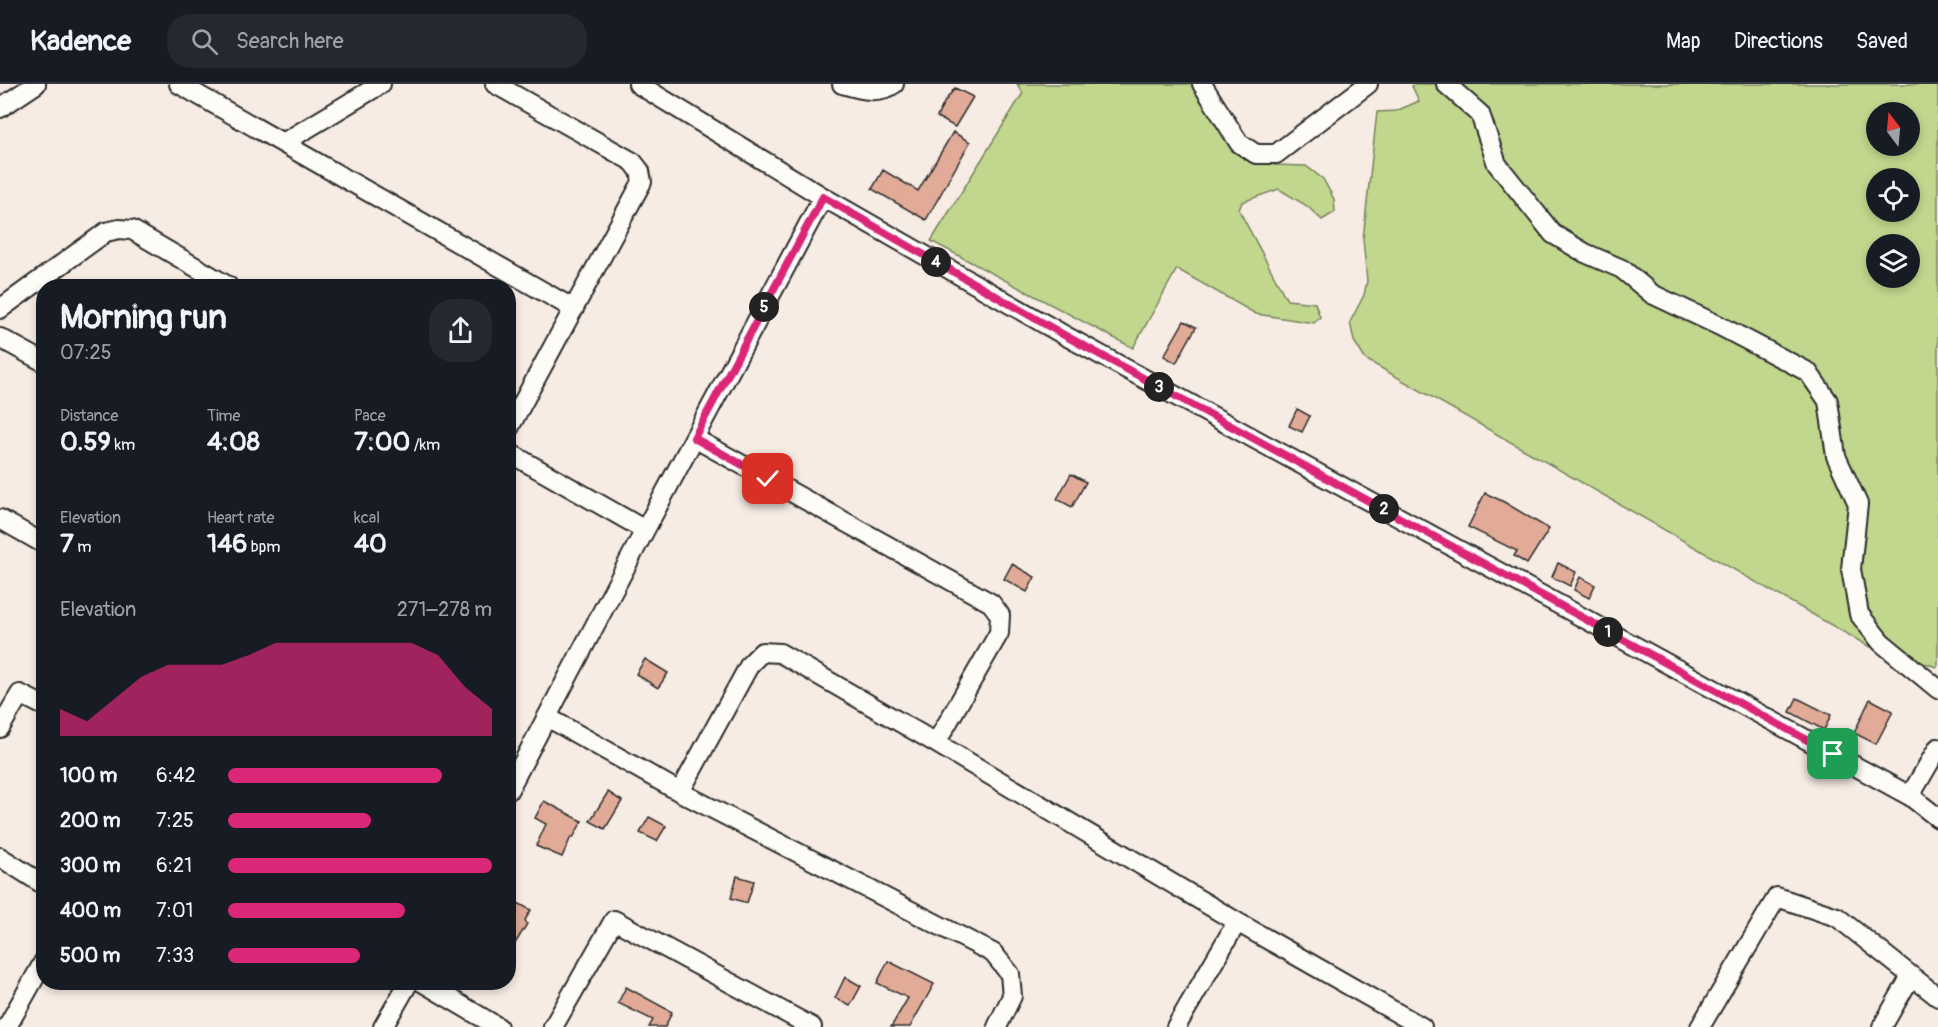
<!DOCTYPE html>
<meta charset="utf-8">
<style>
body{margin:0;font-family:Pangolin,sans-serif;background:#242831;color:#f1f3f6;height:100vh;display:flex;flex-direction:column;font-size:22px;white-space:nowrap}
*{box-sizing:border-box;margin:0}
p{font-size:20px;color:#9ea1a6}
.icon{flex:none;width:33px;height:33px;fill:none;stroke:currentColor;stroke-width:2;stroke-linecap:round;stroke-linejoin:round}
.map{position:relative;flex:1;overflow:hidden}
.side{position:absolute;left:36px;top:195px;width:480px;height:711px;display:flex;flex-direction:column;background:#171b24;border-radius:24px;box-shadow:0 3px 9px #0003}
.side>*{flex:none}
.needle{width:39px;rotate:344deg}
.buttons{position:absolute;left:1866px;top:18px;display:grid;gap:12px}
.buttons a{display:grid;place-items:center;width:54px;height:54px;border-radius:50%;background:#171b24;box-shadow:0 3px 9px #0003;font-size:30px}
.pin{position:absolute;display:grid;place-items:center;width:51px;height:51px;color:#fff;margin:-26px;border-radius:12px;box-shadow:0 3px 9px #0006}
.km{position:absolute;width:30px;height:30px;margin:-15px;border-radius:50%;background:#222;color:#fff;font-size:16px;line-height:30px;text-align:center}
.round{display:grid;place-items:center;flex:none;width:63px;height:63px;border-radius:24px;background:#242831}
.head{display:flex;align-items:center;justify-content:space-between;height:102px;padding:0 24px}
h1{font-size:33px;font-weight:800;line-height:45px}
.stats{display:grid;grid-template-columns:repeat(3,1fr);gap:9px;height:102px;padding:6px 24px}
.stats div{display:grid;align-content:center}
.stats b{font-size:26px;font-weight:800}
.stats small{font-size:16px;font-weight:400}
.stats p{font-size:16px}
.chart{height:168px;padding:12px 24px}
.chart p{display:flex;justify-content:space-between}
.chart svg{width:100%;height:108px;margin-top:6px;fill:#db2777;opacity:.7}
ul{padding:0 24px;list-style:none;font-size:20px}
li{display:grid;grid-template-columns:96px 72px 1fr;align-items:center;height:45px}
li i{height:15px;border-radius:8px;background:#db2777}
header{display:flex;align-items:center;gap:36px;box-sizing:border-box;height:84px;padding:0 30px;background:#171b24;border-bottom:2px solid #363941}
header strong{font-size:28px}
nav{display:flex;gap:33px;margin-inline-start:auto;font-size:21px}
.search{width:420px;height:54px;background:#242831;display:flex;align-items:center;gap:15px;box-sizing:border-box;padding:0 21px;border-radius:24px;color:#9ea1a6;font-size:22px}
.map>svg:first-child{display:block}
</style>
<header>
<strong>Kadence</strong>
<div class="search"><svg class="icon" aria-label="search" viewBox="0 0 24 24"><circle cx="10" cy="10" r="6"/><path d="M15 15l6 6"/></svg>Search here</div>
<nav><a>Map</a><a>Directions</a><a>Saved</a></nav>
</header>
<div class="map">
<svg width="1938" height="943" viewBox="0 0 1938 943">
<rect width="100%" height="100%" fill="#f7ece4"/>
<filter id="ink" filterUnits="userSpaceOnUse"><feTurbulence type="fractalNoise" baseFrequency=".0167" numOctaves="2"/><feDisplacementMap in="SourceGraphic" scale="12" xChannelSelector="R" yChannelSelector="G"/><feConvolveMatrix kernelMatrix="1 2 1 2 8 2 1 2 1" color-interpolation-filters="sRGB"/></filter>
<g filter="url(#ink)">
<path fill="#c0d78d" stroke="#76815c" stroke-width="1.5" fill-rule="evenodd" d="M 1017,0 L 1194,0 L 1254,77 L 1275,81 L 1306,82 L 1323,95 L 1334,115 L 1335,128 L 1322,136 L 1307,122 L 1279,105 L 1242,118 L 1239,126 L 1287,216 L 1315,219 L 1320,233 L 1314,239 L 1256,230 L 1177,185 L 1133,264 L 931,157 L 1023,9 Z
M 1415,0 L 1938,0 L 1938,581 L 1937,583 L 1868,562 L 1365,275 L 1354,257 L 1350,238 L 1364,211 L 1367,197 L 1363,155 L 1377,28 L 1396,27 L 1419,17 L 1412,2 ZM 1876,28 L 1910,28 L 1910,62 L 1876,62 ZM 1876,94 L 1910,94 L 1910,128 L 1876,128 ZM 1876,160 L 1910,160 L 1910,194 L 1876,194 Z"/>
<path fill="#e1ab98" stroke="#2b2b2b" stroke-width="1.5" d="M 955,4 L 973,13 L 955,43 L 937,33 L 945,17 Z
M 953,48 L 970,58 L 926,136 L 872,105 L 883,86 L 918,107 Z
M 1184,237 L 1196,243 L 1176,279 L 1164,272 Z
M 1297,325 L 1310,332 L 1302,348 L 1289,342 Z
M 1071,390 L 1086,398 L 1072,423 L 1057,415 Z
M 1485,409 L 1504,418 L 1549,445 L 1527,480 L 1514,472 L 1517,467 L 1468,443 Z
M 1558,479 L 1576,488 L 1570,502 L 1552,493 Z
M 1012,480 L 1035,493 L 1027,508 L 1004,495 Z
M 1580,493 L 1595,501 L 1589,514 L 1574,506 Z
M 645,575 L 668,589 L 658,604 L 636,590 Z
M 1797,614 L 1831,631 L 1824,646 L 1790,628 Z
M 1870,615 L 1893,627 L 1876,660 L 1854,649 Z
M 608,708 L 622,717 L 605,745 L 590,737 Z
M 544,717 L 582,737 L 573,754 L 571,753 L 562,773 L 536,762 L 546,740 L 535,734 Z
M 649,733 L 666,742 L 657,757 L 640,749 Z
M 737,792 L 754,797 L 747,819 L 731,814 Z
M 514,817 L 531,826 L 525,836 L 527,840 L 508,871 L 508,826 Z
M 888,877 L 934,900 L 910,943 L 891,943 L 908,914 L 877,899 Z
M 845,893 L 861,902 L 850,922 L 835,914 Z
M 626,903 L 672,928 L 665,943 L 649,943 L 653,936 L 618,919 Z"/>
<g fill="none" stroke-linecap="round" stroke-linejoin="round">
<g stroke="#2b2b2b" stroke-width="22">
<path id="minor" d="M 179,0 L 574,225
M 495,0 L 633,78 L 640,87 L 642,98 L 508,346
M 638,0 L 823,113 L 1064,251 L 1910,712 L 1938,734
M 842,0 C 860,5 878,11 894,0
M 1202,0 L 1239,59 L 1256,70 L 1276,70 L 1368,0
M 1446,0 L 1480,30 L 1497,80 L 1553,150 L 1585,169 L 1622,185 L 1652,210 L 1720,242 L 1808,288 L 1828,317 L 1836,372 L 1858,420 L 1851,485 L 1859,530 L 1881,558 L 1938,605
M 0,24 L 36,0
M 283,59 L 381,0
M 0,225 L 106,148 L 119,145 L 132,146 L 228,202
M 0,254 L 44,278
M 694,354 L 991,519 L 1000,531 L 999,549 L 936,659
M 508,368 L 645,446
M 0,435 L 44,460
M 547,633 L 680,708 L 993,869 L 1010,890 L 1012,912 L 997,943
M 0,644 L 20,610 L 44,622
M 508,707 L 645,446 L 823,113
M 680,708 L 750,580 L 762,568 L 780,569 L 936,659 L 1237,838 L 1422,943
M 1910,712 L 1938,664
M 0,773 L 44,801
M 422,898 L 498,943
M 7,943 L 44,877
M 383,943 L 409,898
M 553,943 L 614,836 L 812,943
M 1176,943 L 1237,838
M 1700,943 L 1777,813 L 1837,833 L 1938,913
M 1882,943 L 1911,892"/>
</g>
<use href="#minor" stroke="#fdfcf7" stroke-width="18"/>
</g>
</g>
<g fill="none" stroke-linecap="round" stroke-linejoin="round" filter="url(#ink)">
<g stroke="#fff" stroke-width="12">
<path id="route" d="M 768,395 L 694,354 L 823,113 L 1064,251 L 1833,670"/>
</g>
<use href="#route" stroke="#db2777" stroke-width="8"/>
</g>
</svg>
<div class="buttons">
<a><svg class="needle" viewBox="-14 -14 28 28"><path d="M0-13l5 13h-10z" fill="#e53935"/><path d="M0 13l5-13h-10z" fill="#9ea1a6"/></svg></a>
<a><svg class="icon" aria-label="locate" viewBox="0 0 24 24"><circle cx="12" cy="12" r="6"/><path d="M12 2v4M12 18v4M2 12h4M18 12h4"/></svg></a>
<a><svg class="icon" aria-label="layers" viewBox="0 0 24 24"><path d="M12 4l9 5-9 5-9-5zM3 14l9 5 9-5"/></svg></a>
</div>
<div class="pin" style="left:1833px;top:670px;background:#1e9e55"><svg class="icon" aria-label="arrive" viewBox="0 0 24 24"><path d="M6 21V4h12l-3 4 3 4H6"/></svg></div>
<div class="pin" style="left:768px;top:395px;background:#d93025"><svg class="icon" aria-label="check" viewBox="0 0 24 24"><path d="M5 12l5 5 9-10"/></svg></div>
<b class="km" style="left:1608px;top:548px">1</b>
<b class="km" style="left:1384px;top:425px">2</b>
<b class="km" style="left:1159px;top:303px">3</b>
<b class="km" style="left:936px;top:178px">4</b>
<b class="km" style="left:764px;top:223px">5</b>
<section class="side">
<div class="head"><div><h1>Morning run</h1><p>07:25</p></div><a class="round"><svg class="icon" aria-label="share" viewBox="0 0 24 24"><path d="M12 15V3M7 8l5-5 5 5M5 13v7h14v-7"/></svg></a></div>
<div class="stats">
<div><p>Distance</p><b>0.59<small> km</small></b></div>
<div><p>Time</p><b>4:08</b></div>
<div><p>Pace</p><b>7:00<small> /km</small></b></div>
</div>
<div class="stats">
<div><p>Elevation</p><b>7<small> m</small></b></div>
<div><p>Heart rate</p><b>146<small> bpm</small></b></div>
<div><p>kcal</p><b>40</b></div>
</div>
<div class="chart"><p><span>Elevation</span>271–278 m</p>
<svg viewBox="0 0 160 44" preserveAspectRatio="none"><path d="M0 44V33L10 38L20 29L30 20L40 15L50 15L60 15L70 11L80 6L90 6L100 6L110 6L120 6L130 6L140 11L150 24L160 33V44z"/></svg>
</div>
<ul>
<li><b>100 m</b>6:42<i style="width:81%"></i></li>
<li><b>200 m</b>7:25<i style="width:54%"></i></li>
<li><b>300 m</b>6:21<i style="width:100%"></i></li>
<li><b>400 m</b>7:01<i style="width:67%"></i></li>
<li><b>500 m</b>7:33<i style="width:50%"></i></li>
</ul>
</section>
</div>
